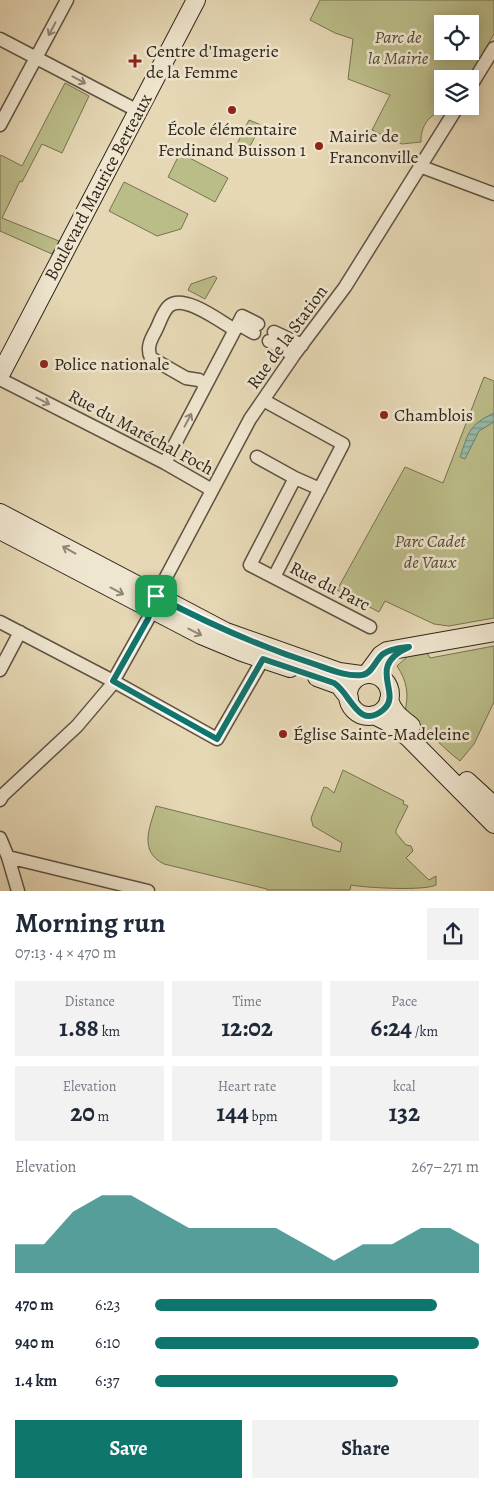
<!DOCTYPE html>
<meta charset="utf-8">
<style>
body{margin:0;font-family:Alegreya,serif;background:#f2f2f3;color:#1f2937;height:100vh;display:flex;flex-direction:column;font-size:19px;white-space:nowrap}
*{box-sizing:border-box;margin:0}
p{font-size:16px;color:#747a83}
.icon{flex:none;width:28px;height:28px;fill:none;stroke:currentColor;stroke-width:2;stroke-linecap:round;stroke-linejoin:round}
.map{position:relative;height:891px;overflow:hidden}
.sheet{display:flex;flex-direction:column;background:#fff;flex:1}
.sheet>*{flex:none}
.tools{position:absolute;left:434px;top:15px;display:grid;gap:10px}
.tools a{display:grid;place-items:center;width:45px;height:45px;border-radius:0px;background:#fff;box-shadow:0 2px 12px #0003;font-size:25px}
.pin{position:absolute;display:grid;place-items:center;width:42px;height:42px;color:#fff;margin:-21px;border-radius:10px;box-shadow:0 2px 8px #0006}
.round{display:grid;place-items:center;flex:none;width:52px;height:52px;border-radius:0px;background:#f2f2f3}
.head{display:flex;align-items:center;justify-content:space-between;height:85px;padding:0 15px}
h1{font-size:28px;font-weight:700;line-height:38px}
.stats{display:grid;grid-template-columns:repeat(3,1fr);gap:8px;height:85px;padding:5px 15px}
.stats div{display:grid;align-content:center;border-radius:0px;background:#f2f2f3;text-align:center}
.stats b{font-size:25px;font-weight:700}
.stats small{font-size:14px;font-weight:400}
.stats p{font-size:14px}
.chart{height:140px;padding:10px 15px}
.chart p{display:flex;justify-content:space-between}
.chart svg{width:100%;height:90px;margin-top:5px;fill:#0f766e;opacity:.7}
.primary-button{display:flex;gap:10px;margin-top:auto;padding:10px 15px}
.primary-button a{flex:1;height:58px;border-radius:0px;background:#0f766e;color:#fff;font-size:20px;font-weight:700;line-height:58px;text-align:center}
.primary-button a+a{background:#f2f2f3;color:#1f2937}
ul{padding:0 15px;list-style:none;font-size:16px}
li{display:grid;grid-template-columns:80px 60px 1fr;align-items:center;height:38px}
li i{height:12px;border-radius:6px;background:#0f766e}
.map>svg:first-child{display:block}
</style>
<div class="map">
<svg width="494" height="891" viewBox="0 0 494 891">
<defs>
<pattern id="water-rules" width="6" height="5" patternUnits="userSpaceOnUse" patternTransform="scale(1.25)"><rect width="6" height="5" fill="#97bba8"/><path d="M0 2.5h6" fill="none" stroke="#7c9888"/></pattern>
</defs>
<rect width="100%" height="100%" fill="#e6d8b5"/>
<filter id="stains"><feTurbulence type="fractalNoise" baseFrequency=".004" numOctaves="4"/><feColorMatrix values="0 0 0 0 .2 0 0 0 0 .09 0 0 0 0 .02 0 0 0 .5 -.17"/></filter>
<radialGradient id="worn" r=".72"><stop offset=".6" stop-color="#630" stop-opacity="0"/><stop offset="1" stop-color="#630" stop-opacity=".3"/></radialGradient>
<path fill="#bbbd89" stroke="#767252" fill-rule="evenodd" d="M 320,0 L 494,0 L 494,34 L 468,79 L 442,79 L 442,106 L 452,106 L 449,111 C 432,110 420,125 421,142 L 402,144 L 372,130 L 390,95 L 348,79 L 353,39 L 335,33 L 310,20 ZM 442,24 L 470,24 L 470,51 L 442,51 Z
M 65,83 L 89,96 L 62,153 L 42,144 L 22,182 L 20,181 L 2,218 L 59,241 L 52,254 L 0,231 L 0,157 L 1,155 L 22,166 Z
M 249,120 L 261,125 L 248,150 L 237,144 Z
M 180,153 L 228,178 L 215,202 L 168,177 Z
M 124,182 L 188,214 L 181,229 L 157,236 L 109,211 Z
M 214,276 L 217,278 L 205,299 L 188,290 L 191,284 Z
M 484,377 L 494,381 L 494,618 L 449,626 L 434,624 L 385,601 L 379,612 L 337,590 L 405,467 L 443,483 Z
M 494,646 L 494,702 L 474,744 L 460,761 L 449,752 L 405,711 C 409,694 407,681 397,666 L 408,656 L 426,651 L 430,658 Z
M 343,770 L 404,801 L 403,804 L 408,806 L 396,830 L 396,833 L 406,845 L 411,846 L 413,851 L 406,858 L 429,880 L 436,876 L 436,885 C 424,891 368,888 351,885 L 350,890 L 267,890 L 267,889 L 164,864 C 138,851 150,827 156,806 L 340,852 L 342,843 L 313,826 L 311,818 L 324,787 L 328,788 L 334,793 Z"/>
<path fill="url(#water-rules)" stroke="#6e7f70" d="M 494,413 L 494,422 L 479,431 L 465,459 L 460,457 C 469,431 469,425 494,413 Z"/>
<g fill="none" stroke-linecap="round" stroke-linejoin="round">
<g stroke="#5e5242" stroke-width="15">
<path id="street" d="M 0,39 L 138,111
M 470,87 L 494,48
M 0,125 L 67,0
M 422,167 L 494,194
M 238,324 L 242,316 L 258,324
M 274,332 L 302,345
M 269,341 L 294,355
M 0,379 L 165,463 L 212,490
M 206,385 L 199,380 L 186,378 L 151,358 C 146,348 151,339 156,330 C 160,322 163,311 169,306 C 184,293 221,322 235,330
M 263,400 L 343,444 L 274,577
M 257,457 L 295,478 L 250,565 L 370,627
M 165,463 L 238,324 L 254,333
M 295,478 L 320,489
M 0,622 L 113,681 L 217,739 L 263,659
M 0,670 L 20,632
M 0,800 L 3,795 L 77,726 L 110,687 L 148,619 L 156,596 L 250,419 L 294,355 L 345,287 L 458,106
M 0,838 L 8,857 L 18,891
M 8,857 L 148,891"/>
</g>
<g stroke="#30261c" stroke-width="20">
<path id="secondary" d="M 0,375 L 196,0
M 0,513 L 226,632 L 339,672 L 361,675
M 0,530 L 201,635 L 242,652 L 290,668
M 367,674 L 381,655 L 387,651 L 494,632
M348 695a21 21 0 1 1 42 0a21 21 0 1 1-42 0Z
M 317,677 L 339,685 L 349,698
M 389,700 C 393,713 401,718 411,726
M 374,715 L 390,723 L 409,738 L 494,824
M 467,781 L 494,806"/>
</g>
<use href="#street" stroke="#efe6cf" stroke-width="12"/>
<use href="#secondary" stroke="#efe6cf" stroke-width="18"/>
</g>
<defs><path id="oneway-shaft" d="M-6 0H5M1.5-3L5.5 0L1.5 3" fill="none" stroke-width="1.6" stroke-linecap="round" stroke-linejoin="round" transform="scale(1.25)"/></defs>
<g stroke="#908676">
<use href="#oneway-shaft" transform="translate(52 29) rotate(118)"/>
<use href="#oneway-shaft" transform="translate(79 80) rotate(28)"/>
<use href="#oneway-shaft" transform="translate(43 401) rotate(27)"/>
<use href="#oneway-shaft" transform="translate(188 420) rotate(-62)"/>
<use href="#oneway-shaft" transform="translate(69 550) rotate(-151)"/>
<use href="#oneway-shaft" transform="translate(117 591) rotate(28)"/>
<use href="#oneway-shaft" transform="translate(195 632) rotate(27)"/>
</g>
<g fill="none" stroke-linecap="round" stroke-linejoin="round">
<g stroke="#fff" stroke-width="10">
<path id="route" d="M 156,596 C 209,624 258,646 314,664 C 329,669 346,677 362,675 C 372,674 376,659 383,654 C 390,649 400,648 409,647 C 364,667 404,693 383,710 C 358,731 350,692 334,683 L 263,659 L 217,739 L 113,681 L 148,619 Z"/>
</g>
<use href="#route" stroke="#0f766e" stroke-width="6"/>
</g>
<g fill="#8f2418" stroke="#efe6cf" stroke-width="2">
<path d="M132.5 53.5h5v5h5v5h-5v5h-5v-5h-5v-5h5z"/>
<circle cx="232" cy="110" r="5"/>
<circle cx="319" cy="146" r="5"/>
<circle cx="44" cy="364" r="5"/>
<circle cx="384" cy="415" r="5"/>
<circle cx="283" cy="734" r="5"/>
</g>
<g text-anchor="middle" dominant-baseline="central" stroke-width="5" stroke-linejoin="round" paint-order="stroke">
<g font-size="18" font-style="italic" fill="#534c37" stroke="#efe6cf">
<text x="398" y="37">Parc de<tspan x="398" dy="21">la Mairie</tspan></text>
<text x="430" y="541">Parc Cadet<tspan x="430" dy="21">de Vaux</tspan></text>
</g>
<g font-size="18" fill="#30261c" stroke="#efe6cf" text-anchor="start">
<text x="146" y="51">Centre d'Imagerie<tspan x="146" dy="21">de la Femme</tspan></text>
<text x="232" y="129" text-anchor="middle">École élémentaire<tspan x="232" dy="21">Ferdinand Buisson 1</tspan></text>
<text x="329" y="136">Mairie de<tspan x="329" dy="21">Franconville</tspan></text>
<text x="54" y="364">Police nationale</text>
<text x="394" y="415">Chamblois</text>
<text x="293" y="734">Église Sainte-Madeleine</text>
</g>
<g font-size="18" fill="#30261c" stroke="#efe6cf">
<text transform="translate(98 187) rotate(-62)">Boulevard Maurice Berteaux</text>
<text transform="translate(287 337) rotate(-54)">Rue de la Station</text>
<text transform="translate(141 432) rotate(28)">Rue du Maréchal Foch</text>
<text transform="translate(330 586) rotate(27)">Rue du Parc</text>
</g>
</g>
<rect width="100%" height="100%" filter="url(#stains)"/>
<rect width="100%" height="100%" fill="url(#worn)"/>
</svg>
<div class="tools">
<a><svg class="icon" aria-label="locate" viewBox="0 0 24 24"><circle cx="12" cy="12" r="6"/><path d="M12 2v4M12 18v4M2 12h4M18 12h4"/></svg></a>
<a><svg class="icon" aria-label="layers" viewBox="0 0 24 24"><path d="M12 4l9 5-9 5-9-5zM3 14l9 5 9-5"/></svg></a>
</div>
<div class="pin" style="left:156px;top:596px;background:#1e9e55"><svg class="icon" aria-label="arrive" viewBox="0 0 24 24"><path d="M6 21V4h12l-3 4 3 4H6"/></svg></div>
</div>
<section class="sheet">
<div class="head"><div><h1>Morning run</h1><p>07:13 · 4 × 470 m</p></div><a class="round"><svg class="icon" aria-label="share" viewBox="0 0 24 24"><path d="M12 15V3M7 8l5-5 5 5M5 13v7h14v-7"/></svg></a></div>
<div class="stats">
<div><p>Distance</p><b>1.88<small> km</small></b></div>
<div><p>Time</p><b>12:02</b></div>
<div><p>Pace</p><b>6:24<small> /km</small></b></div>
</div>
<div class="stats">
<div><p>Elevation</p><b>20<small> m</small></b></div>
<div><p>Heart rate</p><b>144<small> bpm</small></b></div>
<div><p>kcal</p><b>132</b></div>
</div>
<div class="chart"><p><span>Elevation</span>267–271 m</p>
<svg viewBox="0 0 160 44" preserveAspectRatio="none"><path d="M0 44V30L10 30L20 14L30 6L40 6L50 14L60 22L70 22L80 22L90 22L100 30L110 38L120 30L130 30L140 22L150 22L160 30V44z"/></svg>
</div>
<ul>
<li><b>470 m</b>6:23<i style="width:87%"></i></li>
<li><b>940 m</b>6:10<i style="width:100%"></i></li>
<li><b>1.4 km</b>6:37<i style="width:75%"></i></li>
</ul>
<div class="primary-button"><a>Save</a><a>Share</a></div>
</section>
